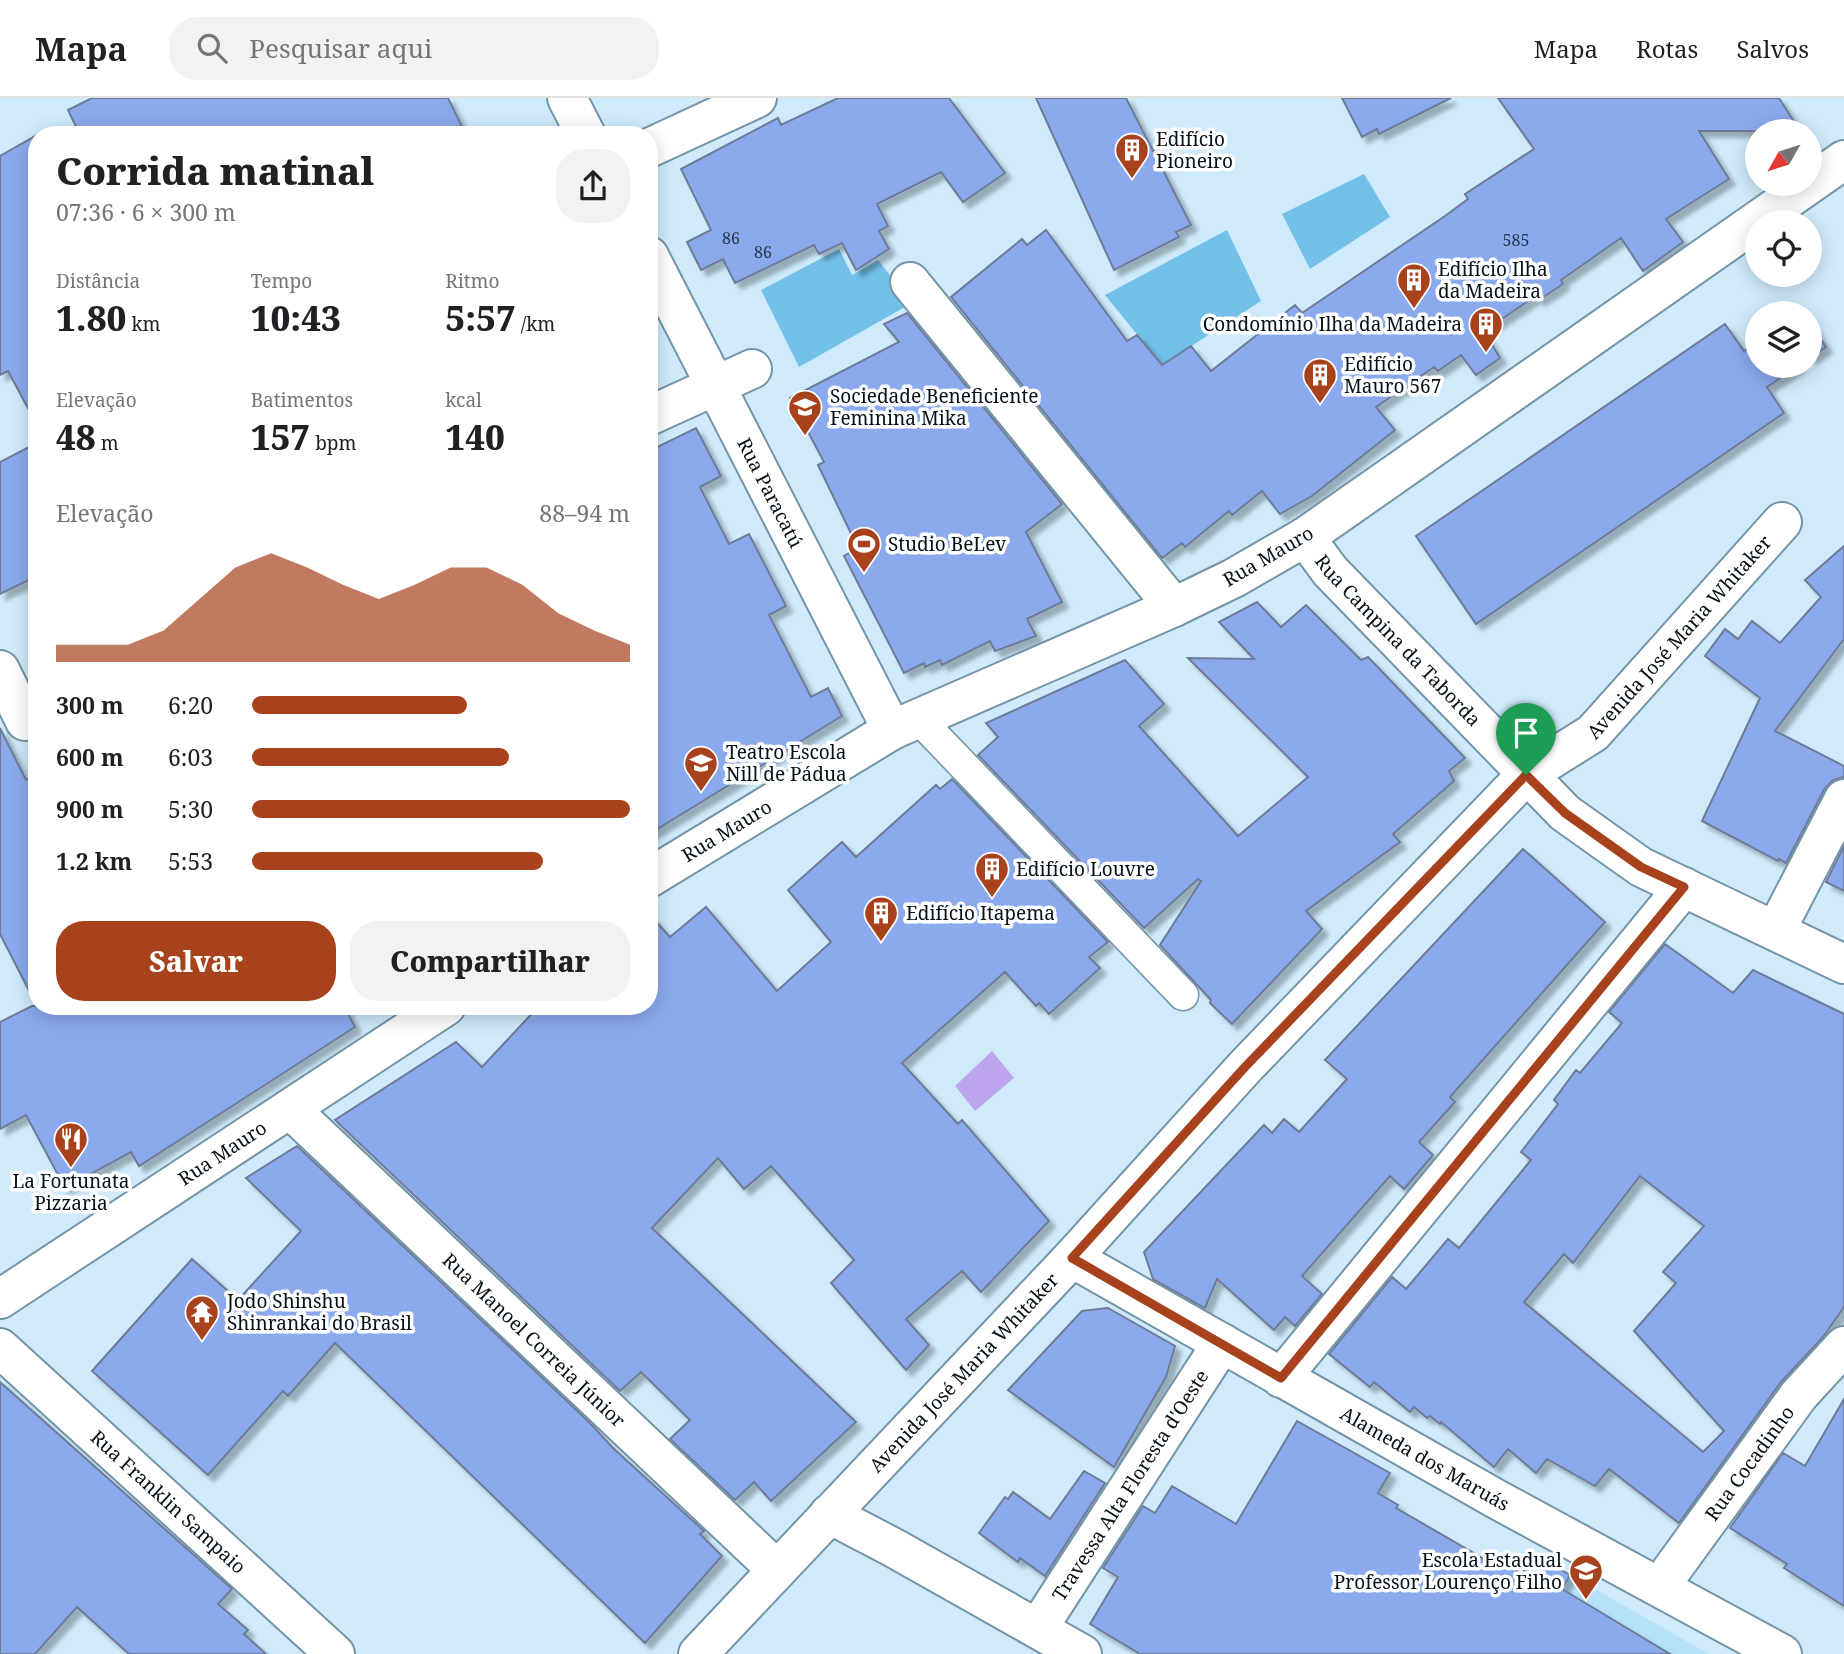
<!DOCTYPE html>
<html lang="pt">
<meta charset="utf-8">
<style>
body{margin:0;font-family:"Noto Serif",serif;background:#f2f2f2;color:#202124;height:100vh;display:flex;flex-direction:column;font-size:26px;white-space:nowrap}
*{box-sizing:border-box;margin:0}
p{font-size:23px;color:#757577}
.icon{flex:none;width:38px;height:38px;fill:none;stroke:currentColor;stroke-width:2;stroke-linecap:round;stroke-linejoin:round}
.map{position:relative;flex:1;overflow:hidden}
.panel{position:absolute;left:28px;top:28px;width:630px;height:889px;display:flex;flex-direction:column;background:#fff;border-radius:28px;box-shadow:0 4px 18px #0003}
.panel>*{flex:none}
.needle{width:46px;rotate:231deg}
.fabs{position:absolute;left:1745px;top:21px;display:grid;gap:14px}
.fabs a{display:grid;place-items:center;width:77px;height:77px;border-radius:50%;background:#fff;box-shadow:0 4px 18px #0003;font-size:35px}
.pin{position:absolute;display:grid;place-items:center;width:60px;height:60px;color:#fff;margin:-72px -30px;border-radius:50% 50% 50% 0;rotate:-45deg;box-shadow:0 0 7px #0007}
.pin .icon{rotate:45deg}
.round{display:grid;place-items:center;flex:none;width:74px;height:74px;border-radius:28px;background:#f2f2f2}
.head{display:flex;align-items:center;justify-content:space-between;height:119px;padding:0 28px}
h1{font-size:38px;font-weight:800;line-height:52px}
.figures{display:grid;grid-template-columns:repeat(3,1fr);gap:10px;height:119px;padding:7px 28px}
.figures div{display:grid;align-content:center}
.figures b{font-size:35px;font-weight:800}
.figures small{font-size:19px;font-weight:400}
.figures p{font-size:19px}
.chart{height:196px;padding:14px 28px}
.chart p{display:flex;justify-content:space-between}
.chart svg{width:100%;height:126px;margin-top:7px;fill:#a8421d;opacity:.7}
.action{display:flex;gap:14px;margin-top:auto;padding:14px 28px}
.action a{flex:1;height:80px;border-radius:28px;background:#a8421d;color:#fff;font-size:28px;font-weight:800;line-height:80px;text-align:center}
.action a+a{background:#f2f2f2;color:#202124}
ul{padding:0 28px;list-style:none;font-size:23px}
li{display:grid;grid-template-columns:112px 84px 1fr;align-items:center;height:52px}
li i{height:18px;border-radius:9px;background:#a8421d}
header{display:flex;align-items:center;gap:42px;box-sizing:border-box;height:98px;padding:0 35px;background:#fff;border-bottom:2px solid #e0e0e0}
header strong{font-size:33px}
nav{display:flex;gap:38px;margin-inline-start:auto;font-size:24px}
.search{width:490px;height:63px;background:#f2f2f2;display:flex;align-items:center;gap:18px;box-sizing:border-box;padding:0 24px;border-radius:28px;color:#757577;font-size:26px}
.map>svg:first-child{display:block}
</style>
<header>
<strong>Mapa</strong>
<div class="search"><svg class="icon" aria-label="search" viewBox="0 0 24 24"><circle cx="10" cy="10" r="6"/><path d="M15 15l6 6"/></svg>Pesquisar aqui</div>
<nav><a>Mapa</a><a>Rotas</a><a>Salvos</a></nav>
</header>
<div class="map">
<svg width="1844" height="1556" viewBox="0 0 1844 1556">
<defs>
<filter id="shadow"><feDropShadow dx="6" dy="6" stdDeviation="2" flood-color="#0004"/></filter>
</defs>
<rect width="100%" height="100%" fill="#cfebfb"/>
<path fill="#b5e1f9" d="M 1570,1477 L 1709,1556 L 1525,1556 Z"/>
<path fill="#72c0e8" d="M 1364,76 L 1390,119 L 1310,171 L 1282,116 Z
M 1227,132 L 1261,203 L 1162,267 L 1105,197 Z
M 839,151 L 852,177 L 878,162 L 912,205 L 799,269 L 761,192 Z"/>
<path fill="#bca5ed" d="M 992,953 L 1014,980 L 975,1013 L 955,988 Z"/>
<path fill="#8baaee" stroke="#6e7b98" stroke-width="2" fill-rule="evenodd" filter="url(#shadow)" d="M 92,0 L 448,0 L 466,37 L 80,37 L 68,12 Z
M 838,0 L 949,0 L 1005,75 L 963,104 L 941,74 L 877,106 L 888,128 L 879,133 L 889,151 L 856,172 L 842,145 L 819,156 L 814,147 L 735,185 L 723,161 L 701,172 L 687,144 L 711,132 L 681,71 L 778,20 L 781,27 Z
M 1036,0 L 1126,0 L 1191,127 L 1176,134 L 1179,139 L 1114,172 Z
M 1342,0 L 1451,0 L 1379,36 L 1377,31 L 1362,39 Z
M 1498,0 L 1779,0 L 1800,33 L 1699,33 L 1729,81 L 1666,121 L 1683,144 L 1643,173 L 1621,140 L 1561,182 L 1563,186 L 1539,202 L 1536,198 L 1484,233 L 1500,260 L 1476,277 L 1461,257 L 1438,273 L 1434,269 L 1376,309 L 1395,332 L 1312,398 L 1280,416 L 1262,393 L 1232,417 L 1229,413 L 1185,449 L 1182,445 L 1162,460 L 951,199 L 1022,141 L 1027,147 L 1046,132 L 1127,243 L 1137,237 L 1162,267 L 1191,248 L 1211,273 L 1295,207 L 1302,215 L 1445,118 L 1468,101 L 1465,96 L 1534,51 Z
M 37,37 L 37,327 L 8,273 L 0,277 L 0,58 Z
M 907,215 L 1062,406 L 1026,434 L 1062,504 L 1027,521 L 1036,538 L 995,553 L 990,543 L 942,567 L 940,562 L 925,569 L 924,565 L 904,575 L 844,458 L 858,450 L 818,367 L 824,364 L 790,300 L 899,244 L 884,226 Z
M 1810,224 L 1826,249 L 1810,260 Z
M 1725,226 L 1744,253 L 1757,244 L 1757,268 L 1798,268 L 1767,289 L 1784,315 L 1476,526 L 1416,438 Z
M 696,330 L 721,378 L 700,389 L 729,446 L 749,436 L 786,508 L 769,517 L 811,599 L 828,590 L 842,618 L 649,736 L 649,353 Z
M 37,345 L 37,478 L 0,496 L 0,364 Z
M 1844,448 L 1844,541 L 1775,633 L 1844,668 L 1844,679 L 1833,682 L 1825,690 L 1786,765 L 1779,761 L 1778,763 L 1702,723 L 1760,600 L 1705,558 L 1725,531 L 1738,541 L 1752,523 L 1780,545 L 1821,499 L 1805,482 Z
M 1257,504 L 1281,529 L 1306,507 L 1361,562 L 1368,559 L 1465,660 L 1449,673 L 1454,683 L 1393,736 L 1400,744 L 1306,813 L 1322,831 L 1232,926 L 1210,905 L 1211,902 L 1160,847 L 1201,783 L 1198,781 L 1144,830 L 978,657 L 998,639 L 986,625 L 1125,562 L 1164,606 L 1139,628 L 1238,738 L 1308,679 L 1188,560 L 1254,561 L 1219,524 Z
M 0,630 L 26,682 L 37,676 L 37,908 L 0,836 Z
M 952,681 L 1108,844 L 1089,859 L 1100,870 L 1049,916 L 1039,905 L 1036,908 L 1005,874 L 902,965 L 958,1026 L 962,1022 L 1049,1123 L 981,1194 L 962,1173 L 906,1221 L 929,1247 L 906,1272 L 831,1185 L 854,1162 L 771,1068 L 744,1091 L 718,1060 L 652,1130 L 856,1324 L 771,1403 L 754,1384 L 735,1402 L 670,1341 L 690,1322 L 641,1274 L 620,1293 L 335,1022 L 456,944 L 482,969 L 539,908 L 649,908 L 649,816 L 670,839 L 706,809 L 777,893 L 831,844 L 788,792 L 842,744 L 856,759 L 936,687 L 940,691 Z
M 1844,748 L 1844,793 L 1826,784 Z
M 1523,751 L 1605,824 L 1450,999 L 1455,1004 L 1419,1044 L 1433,1057 L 1404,1091 L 1390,1078 L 1302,1178 L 1322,1196 L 1295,1228 L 1285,1219 L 1274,1232 L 1217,1181 L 1205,1210 L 1153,1181 L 1144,1154 L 1264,1027 L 1272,1035 L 1284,1021 L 1299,1034 L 1347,981 L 1325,962 Z
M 1665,846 L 1733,895 L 1753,872 L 1844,916 L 1844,1209 L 1823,1239 L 1781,1284 L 1679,1425 L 1609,1371 L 1595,1388 L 1547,1361 L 1536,1375 L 1508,1351 L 1494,1369 L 1441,1324 L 1440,1326 L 1430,1318 L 1427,1320 L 1414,1309 L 1410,1314 L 1374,1284 L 1370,1289 L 1329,1256 L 1392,1179 L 1406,1191 L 1448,1141 L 1459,1150 L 1531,1062 L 1521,1054 L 1558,1006 L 1554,1002 L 1576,972 L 1580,975 L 1622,925 L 1609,914 ZM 1640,1078 L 1704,1128 L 1663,1174 L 1676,1185 L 1634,1233 L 1724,1333 L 1703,1354 L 1524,1204 L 1564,1156 L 1573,1165 Z
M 32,908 L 344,908 L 355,929 L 139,1068 L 131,1054 L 65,1090 L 26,1017 L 0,1031 L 0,924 Z
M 297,1048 L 589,1324 L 613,1350 L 704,1433 L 700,1436 L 722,1458 L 645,1545 L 335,1245 L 288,1298 L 283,1293 L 208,1377 L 92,1273 L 192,1161 L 238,1202 L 301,1133 L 246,1080 Z
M 1108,1210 L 1175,1248 L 1166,1279 L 1114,1369 L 1008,1292 L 1082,1213 Z
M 0,1284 L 232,1491 L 218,1506 L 248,1532 L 244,1536 L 266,1556 L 129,1556 L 77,1509 L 35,1556 L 0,1556 Z
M 1844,1301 L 1844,1508 L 1784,1470 L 1787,1466 L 1730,1430 L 1783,1355 L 1805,1368 Z
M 1297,1323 L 1390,1375 L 1378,1395 L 1398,1407 L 1396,1410 L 1491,1465 L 1494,1459 L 1522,1476 L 1534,1456 L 1570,1477 L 1562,1491 L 1670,1556 L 1140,1556 L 1090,1526 L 1118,1479 L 1103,1470 L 1143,1408 L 1155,1415 L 1172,1388 L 1236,1426 Z
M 1084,1373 L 1105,1385 L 1045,1478 L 1020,1460 L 1018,1464 L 979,1435 L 1005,1399 L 1008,1401 L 1013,1394 L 1050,1421 Z"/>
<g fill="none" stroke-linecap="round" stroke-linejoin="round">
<g stroke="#7394a7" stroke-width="33">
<path id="pedestrian" d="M 917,619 L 1183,897"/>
</g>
<g stroke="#7394a7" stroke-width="42">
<g id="minor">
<path d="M 649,50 L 757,0"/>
<path d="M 910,184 L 1174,509"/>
<path d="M 649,318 L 752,271"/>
<path d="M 1305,439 L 1844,62"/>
<path d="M 0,572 L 25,623"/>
<path id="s1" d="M 1526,677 L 1593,635 L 1782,424"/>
<path d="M 1776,832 L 1844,701"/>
<path id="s2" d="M 290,1011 L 777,1472"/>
<path id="s3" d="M 1072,1160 L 1498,1402 L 1782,1556"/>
<path id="s4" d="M 0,1250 L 335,1556"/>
<path d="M 1281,1280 L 1684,789"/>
<path d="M 829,1416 L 894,1450 L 1082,1556"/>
<path id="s5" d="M 1660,1488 L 1799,1297 L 1844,1248"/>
<path id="s6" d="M 1038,1530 L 1222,1245"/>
</g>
</g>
<g stroke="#7394a7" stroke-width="42">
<g id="tertiary">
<path d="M 567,0 L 586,37"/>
<path id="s7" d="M 649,158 L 892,632"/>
<path id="s8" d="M 649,780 L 892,632 L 1174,509 L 1234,480 L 1305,439 L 1330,473 L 1565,715 L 1641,769 L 1844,866"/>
<path id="s9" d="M 0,1201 L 446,908"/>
<path id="s10" d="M 698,1556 L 1072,1160 L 1245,969 L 1526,677"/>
</g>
</g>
<use href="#pedestrian" stroke="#fff" stroke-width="30"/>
<use href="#minor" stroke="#fff" stroke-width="38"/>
<use href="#tertiary" stroke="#fff" stroke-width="38"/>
</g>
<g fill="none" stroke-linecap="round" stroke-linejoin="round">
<g stroke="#fff" stroke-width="14">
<path id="route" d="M 1526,677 L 1565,715 L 1641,769 L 1684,789 L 1281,1280 L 1072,1160 L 1245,969 Z"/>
</g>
<use href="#route" stroke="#a8421d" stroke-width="9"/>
</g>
<defs>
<g id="building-pin" transform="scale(1.75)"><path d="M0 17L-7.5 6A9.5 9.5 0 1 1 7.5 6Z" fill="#a8421d" stroke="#fff"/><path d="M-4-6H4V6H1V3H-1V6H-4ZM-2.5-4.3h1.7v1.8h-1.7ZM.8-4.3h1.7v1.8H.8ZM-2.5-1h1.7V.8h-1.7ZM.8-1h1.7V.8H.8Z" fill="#fff"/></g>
<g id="school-pin" transform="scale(1.75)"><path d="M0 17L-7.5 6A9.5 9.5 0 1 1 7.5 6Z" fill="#a8421d" stroke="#fff"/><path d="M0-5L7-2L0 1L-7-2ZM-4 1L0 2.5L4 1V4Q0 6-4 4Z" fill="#fff"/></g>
<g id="stadium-pin" transform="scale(1.75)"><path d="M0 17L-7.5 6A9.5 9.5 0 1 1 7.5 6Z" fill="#a8421d" stroke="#fff"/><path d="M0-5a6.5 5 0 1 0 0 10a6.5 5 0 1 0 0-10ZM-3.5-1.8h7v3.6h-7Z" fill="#fff"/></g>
<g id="university-pin" transform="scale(1.75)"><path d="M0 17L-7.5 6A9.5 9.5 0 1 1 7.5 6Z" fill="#a8421d" stroke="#fff"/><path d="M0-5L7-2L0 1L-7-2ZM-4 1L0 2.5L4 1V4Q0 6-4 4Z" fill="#fff"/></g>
<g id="restaurant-pin" transform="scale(1.75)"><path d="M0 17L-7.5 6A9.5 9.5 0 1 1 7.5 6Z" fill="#a8421d" stroke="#fff"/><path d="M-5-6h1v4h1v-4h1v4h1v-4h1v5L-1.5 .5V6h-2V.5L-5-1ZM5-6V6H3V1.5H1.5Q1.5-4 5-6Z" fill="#fff"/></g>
<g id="temple-pin" transform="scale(1.75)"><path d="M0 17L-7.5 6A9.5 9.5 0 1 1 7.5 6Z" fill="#a8421d" stroke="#fff"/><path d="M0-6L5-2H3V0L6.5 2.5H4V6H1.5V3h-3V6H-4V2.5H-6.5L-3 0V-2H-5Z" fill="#fff"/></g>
</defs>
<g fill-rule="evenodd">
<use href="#building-pin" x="1132" y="52"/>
<use href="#building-pin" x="1414" y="182"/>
<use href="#building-pin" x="1486" y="226"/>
<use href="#building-pin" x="1320" y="277"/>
<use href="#school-pin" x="805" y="309"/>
<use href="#stadium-pin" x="864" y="446"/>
<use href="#university-pin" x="701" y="665"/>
<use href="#building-pin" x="992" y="771"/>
<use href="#building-pin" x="881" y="815"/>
<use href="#restaurant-pin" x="71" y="1041"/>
<use href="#temple-pin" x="202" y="1214"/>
<use href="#school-pin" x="1586" y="1473"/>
</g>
<g text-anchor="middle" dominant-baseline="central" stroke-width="7" stroke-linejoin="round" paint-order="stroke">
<g font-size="16" fill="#26364c">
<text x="731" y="140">86</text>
<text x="1516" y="142">585</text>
<text x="763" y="154">86</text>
</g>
<g font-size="19" fill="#041016" stroke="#fff" text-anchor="start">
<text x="1156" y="41">Edifício<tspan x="1156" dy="22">Pioneiro</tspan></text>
<text x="1438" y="171">Edifício Ilha<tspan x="1438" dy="22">da Madeira</tspan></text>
<text x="1462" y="226" text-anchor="end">Condomínio Ilha da Madeira</text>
<text x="1344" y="266">Edifício<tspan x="1344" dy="22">Mauro 567</tspan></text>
<text x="830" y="298">Sociedade Beneficiente<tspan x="830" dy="22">Feminina Mika</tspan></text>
<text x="888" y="446">Studio BeLev</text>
<text x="726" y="654">Teatro Escola<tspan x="726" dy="22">Nill de Pádua</tspan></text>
<text x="1016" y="771">Edifício Louvre</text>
<text x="906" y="815">Edifício Itapema</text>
<text x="71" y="1083" text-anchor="middle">La Fortunata<tspan x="71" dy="22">Pizzaria</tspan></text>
<text x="227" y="1203">Jodo Shinshu<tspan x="227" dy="22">Shinrankai do Brasil</tspan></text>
<text x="1562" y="1462" text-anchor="end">Escola Estadual<tspan x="1562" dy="22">Professor Lourenço Filho</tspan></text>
</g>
<g font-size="19" fill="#041016" stroke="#fff">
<text stroke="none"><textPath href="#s7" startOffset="266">Rua Paracatú</textPath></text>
<text transform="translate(1268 458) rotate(-30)">Rua Mauro</text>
<text stroke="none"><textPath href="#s1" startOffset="208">Avenida José Maria Whitaker</textPath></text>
<text stroke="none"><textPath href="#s8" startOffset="880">Rua Campina da Taborda</textPath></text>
<text stroke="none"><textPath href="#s8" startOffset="91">Rua Mauro</textPath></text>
<text stroke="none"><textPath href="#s9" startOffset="266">Rua Mauro</textPath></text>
<text stroke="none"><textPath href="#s2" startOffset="336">Rua Manoel Correia Júnior</textPath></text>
<text stroke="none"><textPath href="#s10" startOffset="387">Avenida José Maria Whitaker</textPath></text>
<text stroke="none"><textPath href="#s3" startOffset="406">Alameda dos Maruás</textPath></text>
<text stroke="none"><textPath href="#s5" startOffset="152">Rua Cocadinho</textPath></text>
<text stroke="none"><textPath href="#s6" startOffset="170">Travessa Alta Floresta d'Oeste</textPath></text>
<text stroke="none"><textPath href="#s4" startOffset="228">Rua Franklin Sampaio</textPath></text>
</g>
</g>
</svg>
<div class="fabs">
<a><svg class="needle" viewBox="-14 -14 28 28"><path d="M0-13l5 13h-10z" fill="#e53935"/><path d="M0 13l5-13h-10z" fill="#757577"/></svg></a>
<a><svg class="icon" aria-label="locate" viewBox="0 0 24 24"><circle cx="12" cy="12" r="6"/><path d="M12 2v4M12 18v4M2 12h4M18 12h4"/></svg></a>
<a><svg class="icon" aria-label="layers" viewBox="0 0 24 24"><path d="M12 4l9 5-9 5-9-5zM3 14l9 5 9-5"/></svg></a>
</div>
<div class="pin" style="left:1526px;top:677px;background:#1e9e55"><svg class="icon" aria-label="arrive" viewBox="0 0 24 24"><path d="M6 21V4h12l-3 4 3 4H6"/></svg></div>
<section class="panel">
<div class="head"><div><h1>Corrida matinal</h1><p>07:36 · 6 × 300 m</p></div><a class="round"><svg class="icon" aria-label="share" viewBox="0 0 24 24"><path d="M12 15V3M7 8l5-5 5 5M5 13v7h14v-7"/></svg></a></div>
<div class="figures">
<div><p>Distância</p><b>1.80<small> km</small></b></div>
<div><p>Tempo</p><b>10:43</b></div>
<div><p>Ritmo</p><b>5:57<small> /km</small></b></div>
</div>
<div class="figures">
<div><p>Elevação</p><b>48<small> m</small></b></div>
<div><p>Batimentos</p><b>157<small> bpm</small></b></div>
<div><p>kcal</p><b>140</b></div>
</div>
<div class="chart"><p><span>Elevação</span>88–94 m</p>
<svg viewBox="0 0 160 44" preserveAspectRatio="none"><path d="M0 44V38L10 38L20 38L30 33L40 22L50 11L60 6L70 11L80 17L90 22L100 17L110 11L120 11L130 17L140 27L150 33L160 38V44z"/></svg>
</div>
<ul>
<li><b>300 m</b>6:20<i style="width:57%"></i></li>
<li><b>600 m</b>6:03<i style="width:68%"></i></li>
<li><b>900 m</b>5:30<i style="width:100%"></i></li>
<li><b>1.2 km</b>5:53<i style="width:77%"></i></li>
</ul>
<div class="action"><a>Salvar</a><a>Compartilhar</a></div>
</section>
</div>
